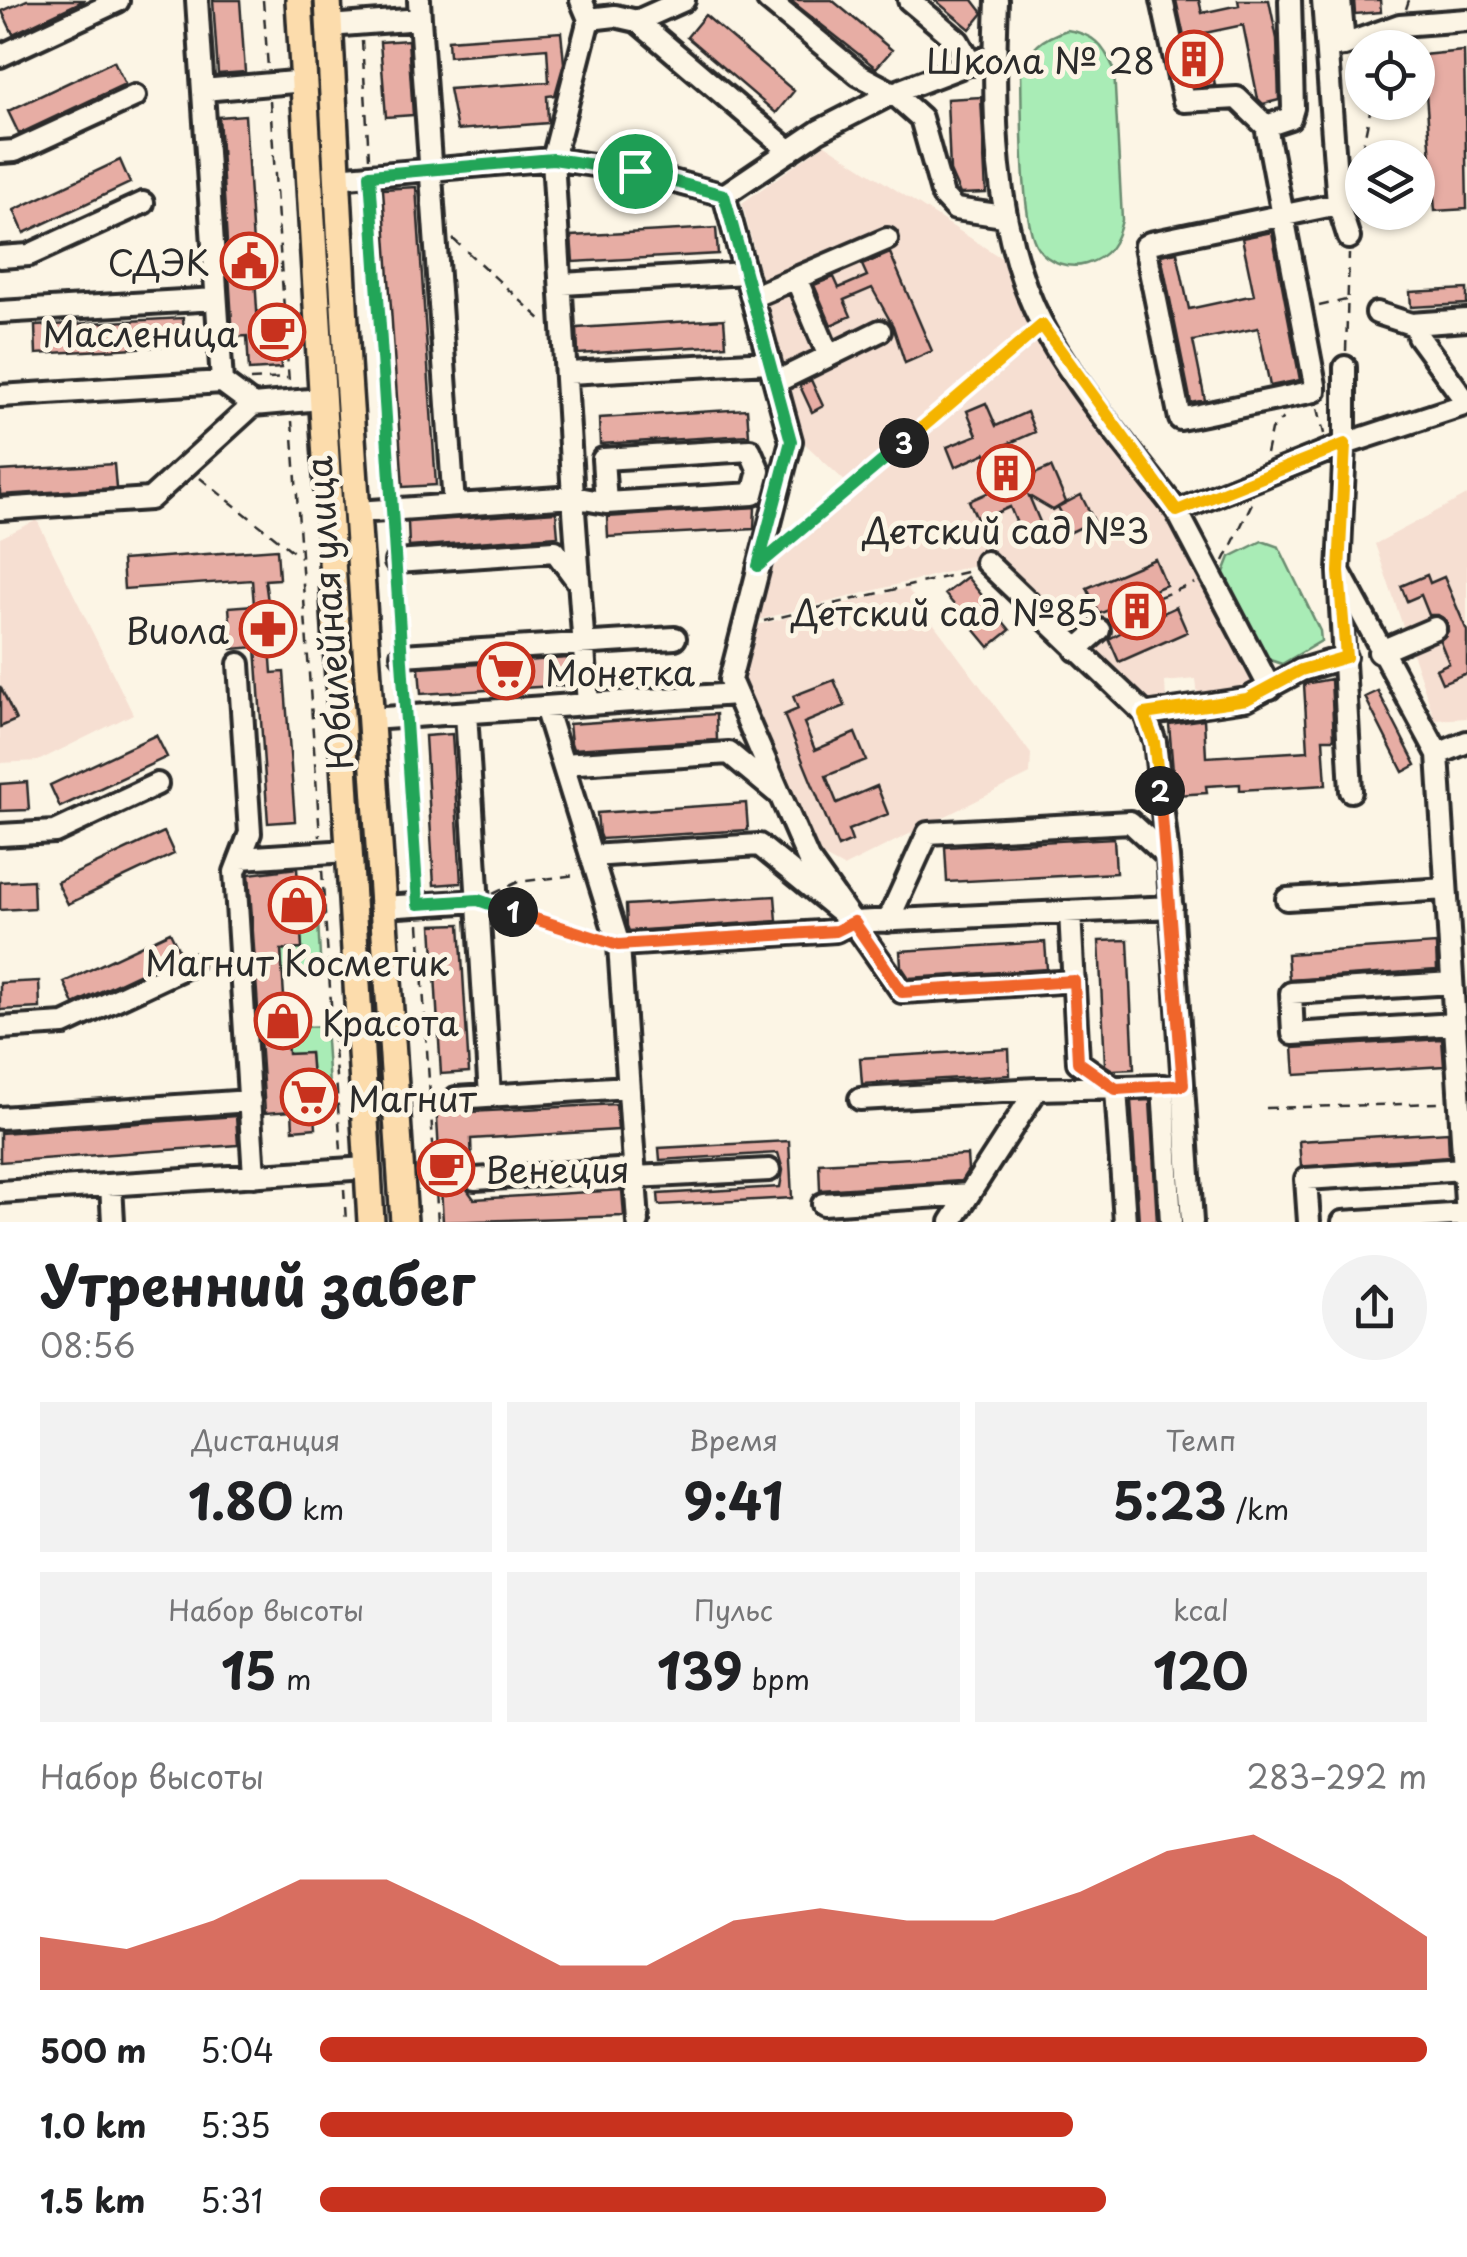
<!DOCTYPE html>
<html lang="ru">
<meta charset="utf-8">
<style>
body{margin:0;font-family:"Playpen Sans",sans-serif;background:#f2f2f2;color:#202124;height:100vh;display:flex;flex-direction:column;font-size:38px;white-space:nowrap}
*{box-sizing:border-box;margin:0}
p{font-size:32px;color:#757577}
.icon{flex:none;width:55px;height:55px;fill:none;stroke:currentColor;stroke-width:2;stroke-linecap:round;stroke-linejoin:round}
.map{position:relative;height:1222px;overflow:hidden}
.drawer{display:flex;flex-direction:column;background:#fff;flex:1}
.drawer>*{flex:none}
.controls{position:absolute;left:1345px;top:30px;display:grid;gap:20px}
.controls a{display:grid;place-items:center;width:90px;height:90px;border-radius:50%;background:#fff;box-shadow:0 2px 8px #0004;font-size:50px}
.pin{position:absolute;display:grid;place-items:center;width:85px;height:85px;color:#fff;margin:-42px;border:5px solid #fff;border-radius:50%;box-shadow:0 2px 10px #0007}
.km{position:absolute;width:50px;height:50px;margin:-25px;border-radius:50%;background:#222;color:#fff;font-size:28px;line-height:50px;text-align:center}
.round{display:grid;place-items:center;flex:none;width:105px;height:105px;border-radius:52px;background:#f2f2f2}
.headline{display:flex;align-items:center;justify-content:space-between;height:170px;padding:0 40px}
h1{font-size:55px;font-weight:700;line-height:75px}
.metrics{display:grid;grid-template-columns:repeat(3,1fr);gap:15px;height:170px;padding:10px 40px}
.metrics div{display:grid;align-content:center;border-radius:0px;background:#f2f2f2;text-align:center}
.metrics b{font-size:50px;font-weight:700}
.metrics small{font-size:28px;font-weight:400}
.metrics p{font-size:28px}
.chart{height:280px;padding:20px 40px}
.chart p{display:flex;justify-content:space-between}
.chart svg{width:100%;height:180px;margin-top:10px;fill:#c8321e;opacity:.7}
ul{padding:0 40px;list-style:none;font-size:32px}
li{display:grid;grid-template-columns:160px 120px 1fr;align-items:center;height:75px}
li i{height:25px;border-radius:12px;background:#c8321e}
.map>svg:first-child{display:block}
</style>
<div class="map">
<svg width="1467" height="1222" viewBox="0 0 1467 1222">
<rect width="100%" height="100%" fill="#fcf5e5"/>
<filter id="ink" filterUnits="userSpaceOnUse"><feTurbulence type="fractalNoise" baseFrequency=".01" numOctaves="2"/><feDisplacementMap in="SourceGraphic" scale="20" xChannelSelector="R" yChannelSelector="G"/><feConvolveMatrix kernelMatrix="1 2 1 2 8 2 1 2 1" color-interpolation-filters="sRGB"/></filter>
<g filter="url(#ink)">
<path fill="#f6dfd2" d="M 825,144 L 1009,263 L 1033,327 L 850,486 L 803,442 L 742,203 Z
M 1037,335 L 1174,519 L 1252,684 L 1248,694 L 1198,698 L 1196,679 L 1165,682 L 1166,700 L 1140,701 L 998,559 L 754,621 L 769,563 Z
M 1467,495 L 1467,718 L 1435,720 L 1375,544 Z
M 37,520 L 133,714 L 38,761 L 0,763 L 0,538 Z
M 907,588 L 1031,754 L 1030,774 L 843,867 L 819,854 L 738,674 L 753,626 Z"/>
<path fill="#a9ecb6" stroke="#6a8c70" stroke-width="2.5" d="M 1067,30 C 1093,34 1103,44 1114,69 L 1122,220 C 1117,242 1109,257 1086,264 C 1070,269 1048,263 1038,248 C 1020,224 1022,107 1021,72 C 1030,48 1042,38 1067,30 Z
M 1262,541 L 1279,547 L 1320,631 L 1321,641 L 1282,664 L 1264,658 L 1223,575 L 1230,557 Z
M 318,921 L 321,974 L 282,976 L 281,951 L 302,949 L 300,922 Z
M 325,1026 L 329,1086 L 313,1087 L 310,1053 L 288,1054 L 286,1028 Z"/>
<path fill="#e7ada4" stroke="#2b2b2b" stroke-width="2.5" d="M 27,0 L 85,0 L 13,34 L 2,11 Z
M 213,0 L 240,0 L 245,72 L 218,74 Z
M 790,0 L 832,0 L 892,50 L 876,68 Z
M 935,0 L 973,0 L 983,13 L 970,29 Z
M 1176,0 L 1199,0 L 1202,13 L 1239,5 L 1238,0 L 1269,0 L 1277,39 L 1279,100 L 1263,104 L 1258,99 L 1243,25 L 1205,33 L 1215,85 L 1195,87 Z
M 1354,0 L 1380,0 L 1381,12 L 1355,14 Z
M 705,15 L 794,91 L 776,113 L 687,37 Z
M 561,32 L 564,63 L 555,95 L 547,96 L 548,123 L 457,130 L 449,89 L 549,82 L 547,48 L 449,56 L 448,40 Z
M 408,40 L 413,115 L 386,117 L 380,42 Z
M 1464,51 L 1467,209 L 1435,211 L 1423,55 Z
M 114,61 L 125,84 L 19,134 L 8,111 Z
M 981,97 L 986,193 L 960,194 L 950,171 L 947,99 Z
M 245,115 L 258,326 L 278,324 L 281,368 L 249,370 L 247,336 L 233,337 L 219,117 Z
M 120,160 L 130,183 L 24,233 L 14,210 Z
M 416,187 L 436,485 L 403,487 L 383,189 Z
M 716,228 L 718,254 L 573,262 L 571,236 Z
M 1272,232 L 1300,380 L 1270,386 L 1258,328 L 1193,341 L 1205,400 L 1191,403 L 1161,255 L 1177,252 L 1189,309 L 1254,295 L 1242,238 Z
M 890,253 L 932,351 L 905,363 L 893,326 L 872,288 L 844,300 L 851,316 L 831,325 L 814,285 L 834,277 L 839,288 L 867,276 L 862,265 Z
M 1467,289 L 1467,304 L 1411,307 L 1410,292 Z
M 183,318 L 185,345 L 36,354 L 35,326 Z
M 724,319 L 726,345 L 578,354 L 577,328 Z
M 811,380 L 823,406 L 812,412 L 800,386 Z
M 986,403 L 996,426 L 1027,412 L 1035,432 L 1005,445 L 1020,480 L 1051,467 L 1066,502 L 1053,510 L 1029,496 L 1040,522 L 1020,531 L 1010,507 L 978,521 L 969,501 L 1001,487 L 986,453 L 955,467 L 947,447 L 977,435 L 967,411 Z
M 747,409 L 749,435 L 600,444 L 599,418 Z
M 114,464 L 116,488 L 0,495 L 0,471 Z
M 1081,495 L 1094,521 L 1071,532 L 1058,507 Z
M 755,507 L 754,529 L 608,537 L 607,517 Z
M 556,512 L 558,536 L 409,547 L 408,522 Z
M 277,549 L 279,579 L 265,580 L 274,646 L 270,646 L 272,673 L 284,672 L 295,821 L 268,823 L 256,647 L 232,649 L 229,607 L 254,605 L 252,580 L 124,589 L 122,560 Z
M 1155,559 L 1166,585 L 1142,595 L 1152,618 L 1176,607 L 1187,632 L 1119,662 L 1109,639 L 1133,626 L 1123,604 L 1099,614 L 1087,588 Z
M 1427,575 L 1430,583 L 1444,577 L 1467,631 L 1467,673 L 1442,683 L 1436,669 L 1449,663 L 1440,641 L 1448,631 L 1447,622 L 1438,615 L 1429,615 L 1421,595 L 1407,601 L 1401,586 Z
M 967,577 L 1010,630 L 989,647 L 945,594 Z
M 568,658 L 570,685 L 421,694 L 419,668 Z
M 1331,679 L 1334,739 L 1323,739 L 1326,785 L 1240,790 L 1240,784 L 1206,786 L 1207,793 L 1175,795 L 1169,724 L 1204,719 L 1206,757 L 1308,751 L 1304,684 Z
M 834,680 L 845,706 L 804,723 L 815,750 L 855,733 L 866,760 L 826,776 L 837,803 L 877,786 L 888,814 L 848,830 L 852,841 L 838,847 L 784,715 L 798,709 L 793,696 Z
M 0,686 L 16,720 L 0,727 Z
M 1378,691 L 1416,765 L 1403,772 L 1365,697 Z
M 716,714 L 717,740 L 573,749 L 571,743 L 569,724 Z
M 452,734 L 461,883 L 434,885 L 425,736 Z
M 156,735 L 167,757 L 60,807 L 50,785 Z
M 27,782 L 29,810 L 0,811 L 0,784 Z
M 746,803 L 748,830 L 601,839 L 599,834 L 597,813 Z
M 164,832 L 174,854 L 68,904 L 57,882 Z
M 1114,838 L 1116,873 L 947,882 L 945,847 Z
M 297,868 L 302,949 L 281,950 L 286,1028 L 288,1054 L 310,1053 L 316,1128 L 293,1130 L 292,1111 L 265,1113 L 249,874 Z
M 33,880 L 34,908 L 0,910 L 0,882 Z
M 775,896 L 777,921 L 629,931 L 627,926 L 626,905 Z
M 460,924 L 469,1072 L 441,1074 L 432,925 Z
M 170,932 L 181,954 L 74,1004 L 64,982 Z
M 1128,940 L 1134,1069 L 1113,1070 L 1105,1065 L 1099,941 Z
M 1045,942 L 1047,969 L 909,978 L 901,966 L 900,951 Z
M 1436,944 L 1437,970 L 1289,980 L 1287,954 Z
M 39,981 L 40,1008 L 0,1010 L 0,983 Z
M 1442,1039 L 1444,1066 L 1295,1075 L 1293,1048 Z
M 1009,1049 L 1010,1075 L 862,1084 L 860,1058 Z
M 1150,1100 L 1157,1222 L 1139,1222 L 1131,1101 Z
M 436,1102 L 443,1102 L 451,1111 L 469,1112 L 616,1104 L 618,1130 L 471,1139 L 472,1166 L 463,1172 L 461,1181 L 474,1199 L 622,1190 L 624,1216 L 443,1222 Z
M 236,1116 L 238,1145 L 0,1162 L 0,1133 Z
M 1448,1132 L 1449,1156 L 1301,1167 L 1299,1141 Z
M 789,1141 L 792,1198 L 659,1205 L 658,1194 L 780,1187 L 783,1170 L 778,1153 L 660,1160 L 659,1148 Z
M 967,1155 L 968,1170 L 961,1181 L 820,1190 L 819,1163 Z"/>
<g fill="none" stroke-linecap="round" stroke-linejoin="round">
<g stroke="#2b2b2b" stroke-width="28">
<path id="minor" d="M 197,0 L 222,382
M 581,0 L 589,19
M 768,0 L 859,75 L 893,93 L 921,118 L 943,196 L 955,209 L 1004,216
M 909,0 L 958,41 L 971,64
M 997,0 C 993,107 991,226 1042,324 C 1074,386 1134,455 1177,511
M 1162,0 L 1184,101 L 1237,98 L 1266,126
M 1290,0 L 1293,108 L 1290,118 L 1266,126 L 1315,385 L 1315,391 L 1180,419 L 1145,246 L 1150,243 L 1338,204
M 1323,0 L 1338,204 L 1349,238
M 420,19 L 454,505
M 637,21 L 684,0
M 329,26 L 420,19 L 419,0
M 1344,45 L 1400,25 L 1467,20
M 1333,46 L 1344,45 L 1340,0
M 0,56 L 118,1
M 203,90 L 305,81
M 0,152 L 15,151 L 135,96
M 336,178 L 553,159 L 635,171 L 724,195 L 791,441 L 730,680 L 808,859 L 853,922
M 724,195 L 819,131 L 893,93 L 995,54
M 0,257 L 29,255 L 143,203
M 796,278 L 828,354
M 563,284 L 745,273
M 752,297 L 887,239
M 0,312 L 216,299
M 1377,313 L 1411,324 L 1467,320
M 1416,324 L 1418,336 L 1467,403
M 568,373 L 769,362
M 778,381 L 880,331
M 0,396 L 222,382 L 253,405 L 321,399
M 606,503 L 603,459 L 750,450 L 759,471 L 753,494 L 606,503 L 573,497 L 553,159 L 589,19 L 615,16 L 637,21 L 790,151
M 0,509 L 150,499 L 253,405
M 357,512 L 573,497 L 588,704 L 370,719
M 396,562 L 555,551 L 578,582
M 986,562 L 1145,714 L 1155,742 L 1168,857 L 1192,1222
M 1339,571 L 1438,754 L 1467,1218
M 1076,650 L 1099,630
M 1379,652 L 1435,628
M 402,655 L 675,638
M 239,664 L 250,833 L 235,872 L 254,1176
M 1270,688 L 1177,511 L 1345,444 L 1345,367
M 588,704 L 736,694
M 545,707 L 619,945 L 638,1222
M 466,713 L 490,1096
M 1145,714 L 1247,699 L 1301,670 L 1345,657
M 1438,754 L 1467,742
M 563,764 L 729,753 L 776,792
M 1351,791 L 1339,571 L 1345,444 L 1467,404
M 0,835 L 55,832 L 157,784
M 591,856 L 759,845 L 853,922 L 1172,907
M 241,858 L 348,851
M 1287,899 L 1446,889
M 383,907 L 478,901
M 1070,912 L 1078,1062 L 1116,1089 L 1125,1222
M 888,921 L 928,833 L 1130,822 L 1168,857
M 619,945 L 836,931 L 853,922 L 902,992 L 1074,981
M 1452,983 L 1291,993 L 1293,1034 L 1455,1024
M 0,1028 L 64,1024 L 190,965
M 1037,1089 L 1163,1086 L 1171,1222
M 456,1098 L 628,1087
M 860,1099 L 1037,1089 L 951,1222
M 0,1118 L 250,1101
M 635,1177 L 769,1170
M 475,1179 L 634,1169
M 111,1185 L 113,1222
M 0,1192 L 367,1168
M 823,1204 L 969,1194
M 1309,1222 L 1306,1179 L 1464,1169
M 1343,1222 L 1467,1214"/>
</g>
<g stroke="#2b2b2b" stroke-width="32">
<path id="major" d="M 299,0 L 371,1222
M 328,0 L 347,362 L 404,1222"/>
</g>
<path stroke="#2b2b2b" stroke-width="2.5" stroke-dasharray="10 8" stroke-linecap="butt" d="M 263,0 L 268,68
M 1406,9 L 1409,0
M 362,41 L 369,158
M 270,101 L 289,383
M 1353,166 L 1362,150 L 1372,102
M 372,191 L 391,492
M 453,239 L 543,321
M 1319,306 L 1346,300
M 1346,351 L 1349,254
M 250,380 L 287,378
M 1318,408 L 1324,434
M 292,421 L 320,837
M 1266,454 L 1271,430 L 1283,418
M 200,478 L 300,557
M 393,525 L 394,542
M 782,546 L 1028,337
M 1224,561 L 1253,501
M 397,580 L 400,637
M 1159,597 L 1195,583
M 764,621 L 970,571
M 403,675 L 404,697
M 407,735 L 417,886
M 322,870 L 341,1151
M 493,894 L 518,882 L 577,875
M 494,906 L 600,939
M 419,924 L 438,1222
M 1266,1108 L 1441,1103
M 344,1189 L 346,1222"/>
<use href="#minor" stroke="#fcf5e5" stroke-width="20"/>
<use href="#major" stroke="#fcdcac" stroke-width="25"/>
</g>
</g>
<g fill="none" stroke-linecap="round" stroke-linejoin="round" filter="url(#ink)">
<g stroke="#fff" stroke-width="20">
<path id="split-1" d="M 513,912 L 478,900 L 418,904 L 370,175 L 553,159 L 635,171"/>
</g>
<g stroke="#fff" stroke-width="20">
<path id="split-2" d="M 513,912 L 618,945 L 836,931 L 854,922 L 902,992 L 1074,981 L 1078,1062 L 1116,1089 L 1183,1085 L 1160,791"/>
</g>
<g stroke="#fff" stroke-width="20">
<path id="split-3" d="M 904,443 L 1042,325 L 1177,511 L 1345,444 L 1339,572 L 1346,657 L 1301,670 L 1247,699 L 1144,714 L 1154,742 L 1160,791"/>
</g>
<g stroke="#fff" stroke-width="20">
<path id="split-4" d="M 635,171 L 724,195 L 791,441 L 758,566 L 904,443"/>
</g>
<use href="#split-1" stroke="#22a559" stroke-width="12"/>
<use href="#split-2" stroke="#f0652b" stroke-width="12"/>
<use href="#split-3" stroke="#f5b400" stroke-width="12"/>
<use href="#split-4" stroke="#22a559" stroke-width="12"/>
</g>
<defs>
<g id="building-ring" transform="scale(2.875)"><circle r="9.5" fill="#fcf5e5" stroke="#c8321e" stroke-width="1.5"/><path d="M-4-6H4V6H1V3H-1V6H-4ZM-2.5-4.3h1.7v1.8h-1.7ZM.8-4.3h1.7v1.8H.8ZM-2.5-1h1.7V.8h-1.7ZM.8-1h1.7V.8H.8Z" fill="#c8321e"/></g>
<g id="civic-ring" transform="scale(2.875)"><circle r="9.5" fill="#fcf5e5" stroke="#c8321e" stroke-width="1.5"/><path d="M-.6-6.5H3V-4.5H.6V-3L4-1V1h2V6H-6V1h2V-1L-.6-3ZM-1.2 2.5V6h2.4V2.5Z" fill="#c8321e"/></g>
<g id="cafe-ring" transform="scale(2.875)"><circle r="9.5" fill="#fcf5e5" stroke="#c8321e" stroke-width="1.5"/><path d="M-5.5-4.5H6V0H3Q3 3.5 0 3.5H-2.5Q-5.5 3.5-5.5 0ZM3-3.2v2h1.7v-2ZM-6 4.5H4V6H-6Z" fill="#c8321e"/></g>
<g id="pharmacy-ring" transform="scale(2.875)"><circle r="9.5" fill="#fcf5e5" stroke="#c8321e" stroke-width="1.5"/><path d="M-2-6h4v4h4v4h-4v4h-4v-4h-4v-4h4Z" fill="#c8321e"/></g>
<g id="supermarket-ring" transform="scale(2.875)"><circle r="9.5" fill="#fcf5e5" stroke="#c8321e" stroke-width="1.5"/><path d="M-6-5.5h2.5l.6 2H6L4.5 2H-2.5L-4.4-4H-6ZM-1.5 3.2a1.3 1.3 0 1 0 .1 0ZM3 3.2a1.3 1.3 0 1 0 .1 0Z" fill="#c8321e"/></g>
<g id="shop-ring" transform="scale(2.875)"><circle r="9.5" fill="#fcf5e5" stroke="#c8321e" stroke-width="1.5"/><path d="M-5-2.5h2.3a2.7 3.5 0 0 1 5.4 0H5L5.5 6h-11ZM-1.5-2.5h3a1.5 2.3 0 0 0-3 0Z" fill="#c8321e"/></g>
</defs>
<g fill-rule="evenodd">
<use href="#building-ring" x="1194" y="59"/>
<use href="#civic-ring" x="249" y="261"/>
<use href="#cafe-ring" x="277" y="332"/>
<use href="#building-ring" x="1006" y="473"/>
<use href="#building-ring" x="1137" y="611"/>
<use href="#pharmacy-ring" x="268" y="629"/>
<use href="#supermarket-ring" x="506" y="671"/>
<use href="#shop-ring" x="297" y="905"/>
<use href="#shop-ring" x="283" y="1021"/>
<use href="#supermarket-ring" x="309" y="1097"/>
<use href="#cafe-ring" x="446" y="1168"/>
</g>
<g text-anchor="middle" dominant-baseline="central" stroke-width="10" stroke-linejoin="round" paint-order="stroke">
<g font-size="35" fill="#2b2b2b" stroke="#fcf5e5" text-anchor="end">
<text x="1155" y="59">Школа № 28</text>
<text x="210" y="261">СДЭК</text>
<text x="238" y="332">Масленица</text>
<text x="1006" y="529" text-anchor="middle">Детский сад №3</text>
<text x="1098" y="611">Детский сад №85</text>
<text x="229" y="629">Виола</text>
<text x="545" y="671" text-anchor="start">Монетка</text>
<text x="297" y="961" text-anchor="middle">Магнит Косметик</text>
<text x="322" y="1021" text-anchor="start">Красота</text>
<text x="348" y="1097" text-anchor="start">Магнит</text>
<text x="485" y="1168" text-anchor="start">Венеция</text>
</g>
<g font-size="35" fill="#2b2b2b" stroke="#fcf5e5">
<text transform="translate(328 613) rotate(-94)">Юбилейная улица</text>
</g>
</g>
</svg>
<div class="controls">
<a><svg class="icon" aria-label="locate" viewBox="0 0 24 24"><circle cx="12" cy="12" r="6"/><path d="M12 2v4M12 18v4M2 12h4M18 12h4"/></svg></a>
<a><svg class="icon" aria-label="layers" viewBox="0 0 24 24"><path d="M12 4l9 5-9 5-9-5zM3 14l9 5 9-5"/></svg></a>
</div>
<div class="pin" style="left:635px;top:171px;background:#1e9e55"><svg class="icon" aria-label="arrive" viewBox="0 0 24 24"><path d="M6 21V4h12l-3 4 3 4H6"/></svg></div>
<b class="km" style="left:513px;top:912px">1</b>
<b class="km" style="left:1160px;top:791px">2</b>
<b class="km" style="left:904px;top:443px">3</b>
</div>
<section class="drawer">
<div class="headline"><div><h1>Утренний забег</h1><p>08:56</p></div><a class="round"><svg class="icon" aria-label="share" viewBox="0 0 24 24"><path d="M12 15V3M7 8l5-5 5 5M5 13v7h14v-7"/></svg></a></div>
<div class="metrics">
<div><p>Дистанция</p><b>1.80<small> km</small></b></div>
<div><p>Время</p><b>9:41</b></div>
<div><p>Темп</p><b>5:23<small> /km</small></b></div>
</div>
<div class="metrics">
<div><p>Набор высоты</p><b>15<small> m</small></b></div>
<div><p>Пульс</p><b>139<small> bpm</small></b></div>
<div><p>kcal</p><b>120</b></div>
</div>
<div class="chart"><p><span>Набор высоты</span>283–292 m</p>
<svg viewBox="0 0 160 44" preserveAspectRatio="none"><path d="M0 44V31L10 34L20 27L30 17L40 17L50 27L60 38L70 38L80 27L90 24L100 27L110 27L120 20L130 10L140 6L150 17L160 31V44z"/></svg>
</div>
<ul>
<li><b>500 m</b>5:04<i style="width:100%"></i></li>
<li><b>1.0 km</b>5:35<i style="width:68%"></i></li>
<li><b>1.5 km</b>5:31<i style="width:71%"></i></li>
</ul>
</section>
